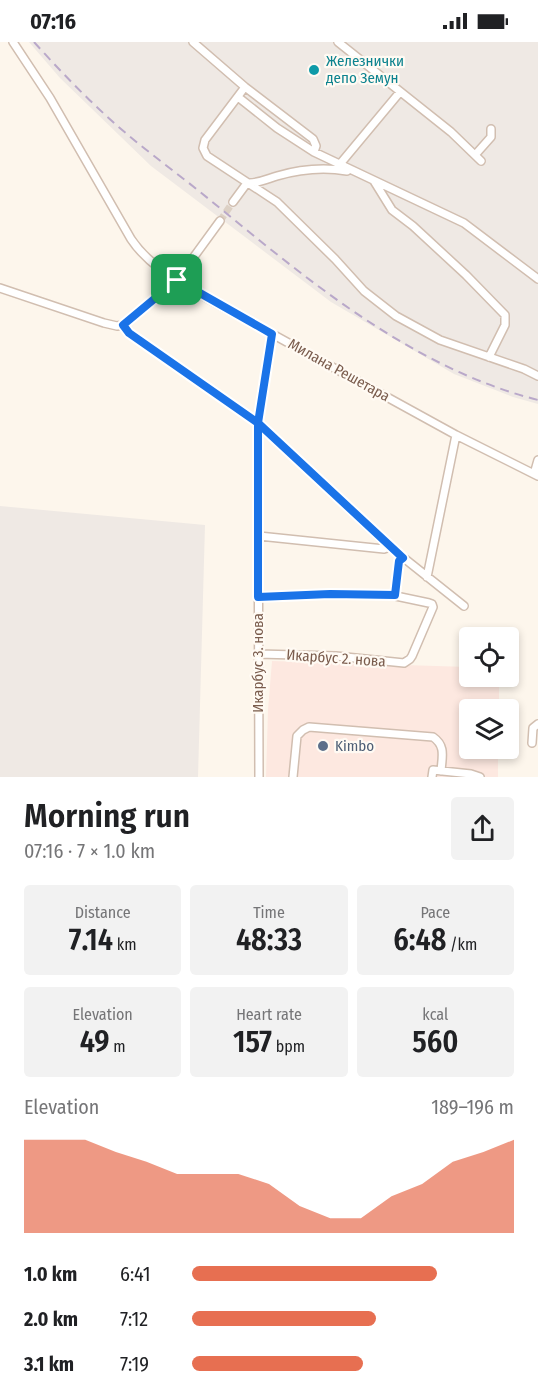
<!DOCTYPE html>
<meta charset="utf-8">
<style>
body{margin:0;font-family:"Fira Sans Condensed",sans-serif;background:#f2f2f2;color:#202124;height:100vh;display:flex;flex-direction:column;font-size:22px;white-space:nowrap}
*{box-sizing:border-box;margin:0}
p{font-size:20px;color:#757577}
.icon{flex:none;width:33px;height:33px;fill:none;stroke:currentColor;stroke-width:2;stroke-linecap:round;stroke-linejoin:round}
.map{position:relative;height:735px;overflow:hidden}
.panel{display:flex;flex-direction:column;background:#fff;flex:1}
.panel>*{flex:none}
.fabs{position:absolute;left:459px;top:585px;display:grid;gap:12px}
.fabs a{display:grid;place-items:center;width:60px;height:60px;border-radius:6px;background:#fff;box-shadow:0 3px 9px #0003;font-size:30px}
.pin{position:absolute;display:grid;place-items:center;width:51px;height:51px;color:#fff;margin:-26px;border-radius:12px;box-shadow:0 3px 9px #0006}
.round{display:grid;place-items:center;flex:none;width:63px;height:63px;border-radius:6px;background:#f2f2f2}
.overview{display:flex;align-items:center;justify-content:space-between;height:102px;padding:0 24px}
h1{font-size:33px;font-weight:600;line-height:45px}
.stats{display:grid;grid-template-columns:repeat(3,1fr);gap:9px;height:102px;padding:6px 24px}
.stats div{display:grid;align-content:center;border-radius:6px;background:#f2f2f2;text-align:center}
.stats b{font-size:30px;font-weight:600}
.stats small{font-size:16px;font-weight:400}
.stats p{font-size:16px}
.chart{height:168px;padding:12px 24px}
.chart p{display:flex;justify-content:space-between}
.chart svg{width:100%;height:108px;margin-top:6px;fill:#e76f51;opacity:.7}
ul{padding:0 24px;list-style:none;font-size:20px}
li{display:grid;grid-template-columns:96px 72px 1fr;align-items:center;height:45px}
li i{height:15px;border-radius:8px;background:#e76f51}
.status{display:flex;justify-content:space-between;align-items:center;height:42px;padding:0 30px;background:#fff;direction:ltr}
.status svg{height:16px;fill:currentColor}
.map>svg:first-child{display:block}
</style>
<div class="status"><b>07:16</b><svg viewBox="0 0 49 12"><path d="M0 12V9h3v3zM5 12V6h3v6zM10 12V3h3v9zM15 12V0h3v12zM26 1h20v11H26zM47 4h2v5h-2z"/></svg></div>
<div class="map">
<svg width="538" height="735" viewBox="0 0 538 735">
<rect width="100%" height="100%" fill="#fdf6ec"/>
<path fill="#fde8e0" d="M 272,619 L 469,625 L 470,634 L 499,635 L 499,667 L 470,668 L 470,706 L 498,707 L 498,735 L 266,735 L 268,668 Z"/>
<path fill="#efe9e4" d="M 29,0 L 538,0 L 538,362 L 513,355 L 454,332 L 331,260 L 151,124 L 60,36 Z
M 0,464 L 205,483 L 198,735 L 0,735 Z"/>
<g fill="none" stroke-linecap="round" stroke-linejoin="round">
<path stroke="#dcd0c4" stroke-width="7" stroke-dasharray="7 3.5" stroke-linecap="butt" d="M 220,179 L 233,160"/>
<g stroke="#d1beb0" stroke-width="10">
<path id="minor" d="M 13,0 L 50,56 L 131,197 C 149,224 178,239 205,255 L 456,393 L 538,434
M 193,0 L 245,45 L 313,97 L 316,104 L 314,110
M 338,0 L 451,90 L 481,119
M 245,45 L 205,98 L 203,106 L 207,114 L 277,160 L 335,217 L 364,249 L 396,274 L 440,298 L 524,327 L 538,334
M 238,55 L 277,86 L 314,110 L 464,181 L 538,237
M 475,113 L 491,95 L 491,87
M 340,122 L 400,50
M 374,139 L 392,168 L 413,184 L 466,233 L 505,273 L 505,283 L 489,315
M 249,141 C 259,141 267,137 277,134 C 301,127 323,125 347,129
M 233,160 L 247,141
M 0,246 L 104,281 L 117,284 L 123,283 L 177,238 L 220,179
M 123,283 L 129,291 L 258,381 L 390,505 L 464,564
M 534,432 L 538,418
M 259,494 L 384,507 L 390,505
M 427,535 L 456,393
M 395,553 L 399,519 L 403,516
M 258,555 L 330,552 L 391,553 L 429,561 L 432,562 L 433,565 L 412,614 L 410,617 L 404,621 L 336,614 L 258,612
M 532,701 L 533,686 L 538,682
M 259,735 L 258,391 L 258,381 L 272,292
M 293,735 L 297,694 L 303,688 L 309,685 L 433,695 C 446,704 442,715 441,729
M 432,735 L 433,728 L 471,732 L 480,735"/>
</g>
<use href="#minor" stroke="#fff" stroke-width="7"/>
<path stroke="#b9a8c9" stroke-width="2" stroke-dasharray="9 6" stroke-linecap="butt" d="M 34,0 C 62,31 90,60 121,87 C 150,112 181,134 210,158 C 309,239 412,326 538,358"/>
</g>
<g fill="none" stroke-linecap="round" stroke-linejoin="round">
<g stroke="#fff" stroke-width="12">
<path id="route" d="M 177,238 L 272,292 L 258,381 L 258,555 L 330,552 L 395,553 L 399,519 L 403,516 L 258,381 L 129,291 L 123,283 L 177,238"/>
</g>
<use href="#route" stroke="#1a73e8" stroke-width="8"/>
</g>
<circle fill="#0f9aa8" stroke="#fffaf3" stroke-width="2" cx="314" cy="28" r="6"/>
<circle fill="#5c6f8a" stroke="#fffaf3" stroke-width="2" cx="323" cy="704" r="6"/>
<g text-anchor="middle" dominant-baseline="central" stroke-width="4.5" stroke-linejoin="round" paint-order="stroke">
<g font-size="15" fill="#0d838f" stroke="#fffaf3" text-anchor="start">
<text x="326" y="19">Железнички<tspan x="326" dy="17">депо Земун</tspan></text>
</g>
<g font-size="15" fill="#7a5c4d" stroke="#fffaf3">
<text transform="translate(339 328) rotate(29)">Милана Решетара</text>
<text transform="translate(336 616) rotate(4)">Икарбус 2. нова</text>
<text transform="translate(258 621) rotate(-90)">Икарбус 3. нова</text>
</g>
<g font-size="15" fill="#4e5e75" stroke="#fffaf3" text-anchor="start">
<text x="335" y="704">Kimbo</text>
</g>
</g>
</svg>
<div class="fabs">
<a><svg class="icon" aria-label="locate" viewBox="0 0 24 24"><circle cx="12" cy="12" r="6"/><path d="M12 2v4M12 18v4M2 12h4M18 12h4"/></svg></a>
<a><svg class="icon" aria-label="layers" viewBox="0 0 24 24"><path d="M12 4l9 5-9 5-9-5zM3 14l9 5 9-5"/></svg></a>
</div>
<div class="pin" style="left:177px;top:238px;background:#1e9e55"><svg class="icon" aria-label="arrive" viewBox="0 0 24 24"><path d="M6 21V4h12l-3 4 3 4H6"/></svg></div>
</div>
<section class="panel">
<div class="overview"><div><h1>Morning run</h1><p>07:16 · 7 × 1.0 km</p></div><a class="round"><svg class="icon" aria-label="share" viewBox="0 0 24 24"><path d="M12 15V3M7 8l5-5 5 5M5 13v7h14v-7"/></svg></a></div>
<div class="stats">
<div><p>Distance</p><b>7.14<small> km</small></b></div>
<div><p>Time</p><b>48:33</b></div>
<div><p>Pace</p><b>6:48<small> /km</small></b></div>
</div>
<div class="stats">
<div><p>Elevation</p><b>49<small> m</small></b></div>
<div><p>Heart rate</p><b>157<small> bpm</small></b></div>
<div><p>kcal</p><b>560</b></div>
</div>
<div class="chart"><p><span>Elevation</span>189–196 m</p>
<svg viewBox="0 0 160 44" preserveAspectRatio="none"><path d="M0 44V6L10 6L20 6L30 11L40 15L50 20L60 20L70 20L80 24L90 33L100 38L110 38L120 29L130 24L140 15L150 11L160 6V44z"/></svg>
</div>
<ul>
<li><b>1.0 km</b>6:41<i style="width:76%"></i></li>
<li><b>2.0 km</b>7:12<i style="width:57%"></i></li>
<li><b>3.1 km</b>7:19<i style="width:53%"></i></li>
</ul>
</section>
